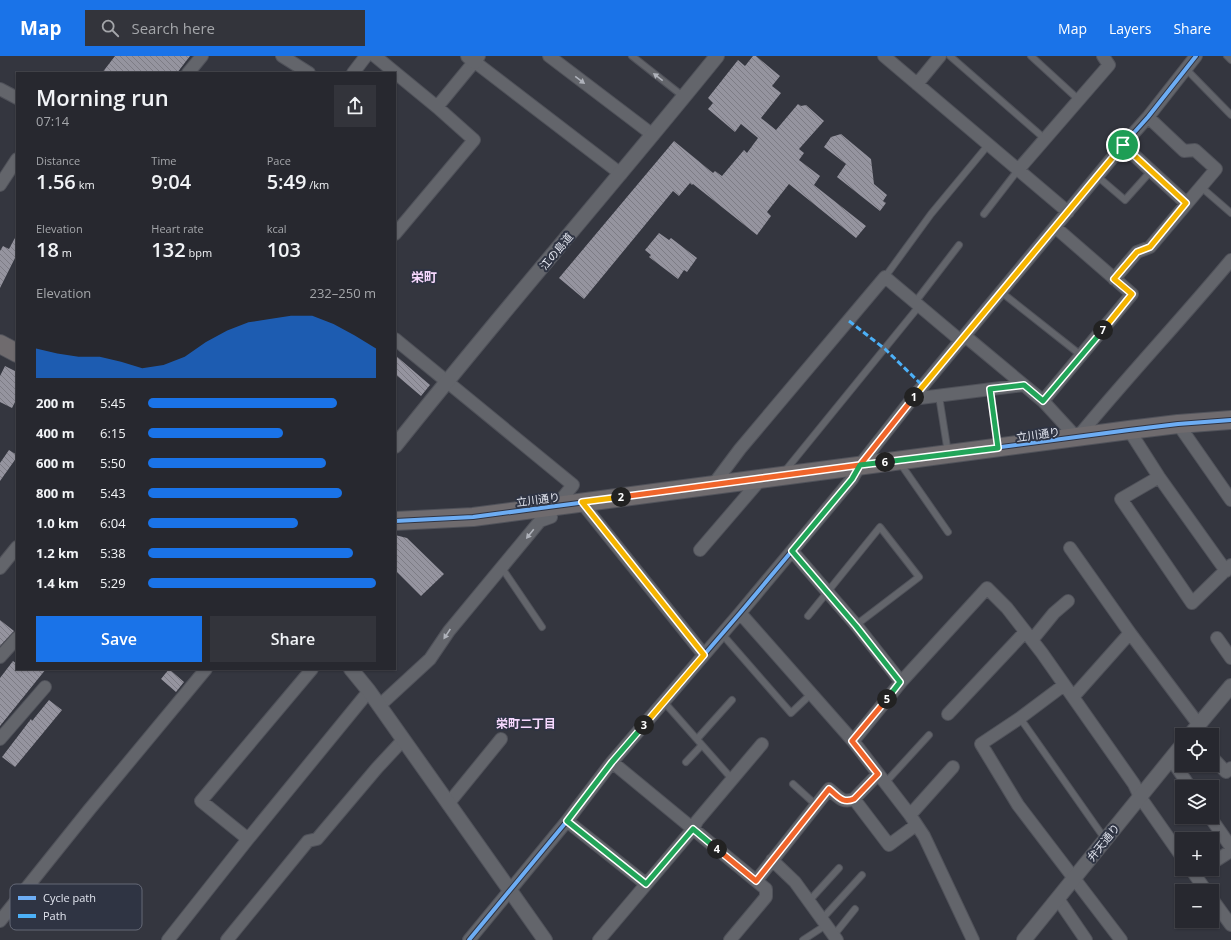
<!DOCTYPE html>
<meta charset="utf-8">
<style>
body{margin:0;font-family:"Open Sans","Noto Sans JP",sans-serif;background:#33343b;color:#f1f3f6;height:100vh;display:flex;flex-direction:column;font-size:15px;white-space:nowrap}
*{box-sizing:border-box;margin:0}
p{font-size:13px;color:#a4a6aa}
.icon{flex:none;width:22px;height:22px;fill:none;stroke:currentColor;stroke-width:2;stroke-linecap:round;stroke-linejoin:round}
.map{position:relative;flex:1;overflow:hidden}
.sheet{position:absolute;left:16px;top:16px;width:380px;height:598px;display:flex;flex-direction:column;background:#27282f;border-radius:0px;box-shadow:0 1px 3px #0004,0 0 0 1px #43444b}
.sheet>*{flex:none}
.buttons{position:absolute;left:1175px;top:672px;display:grid;gap:8px}
.buttons a{display:grid;place-items:center;width:44px;height:44px;border-radius:0px;background:#27282f;box-shadow:0 1px 3px #0004,0 0 0 1px #43444b;font-size:20px}
.pin{position:absolute;display:grid;place-items:center;width:34px;height:34px;color:#fff;margin:-17px;border:2px solid #fff;border-radius:50%;box-shadow:0 1px 4px #0007}
.km{position:absolute;width:20px;height:20px;margin:-10px;border-radius:50%;background:#222;color:#fff;font-size:11px;line-height:20px;text-align:center}
.round{display:grid;place-items:center;flex:none;width:42px;height:42px;border-radius:0px;background:#33343b}
.overview{display:flex;align-items:center;justify-content:space-between;height:68px;padding:0 20px}
h1{font-size:22px;font-weight:600;line-height:30px}
.stats{display:grid;grid-template-columns:repeat(3,1fr);gap:6px;height:68px;padding:4px 20px}
.stats div{display:grid;align-content:center}
.stats b{font-size:20px;font-weight:600}
.stats small{font-size:11px;font-weight:400}
.stats p{font-size:11px}
.chart{height:112px;padding:8px 20px}
.chart p{display:flex;justify-content:space-between}
.chart svg{width:100%;height:72px;margin-top:4px;fill:#1a73e8;opacity:.7}
.cta{display:flex;gap:8px;margin-top:auto;padding:8px 20px}
.cta a{flex:1;height:46px;border-radius:0px;background:#1a73e8;color:#fff;font-size:16px;font-weight:600;line-height:46px;text-align:center}
.cta a+a{background:#33343b;color:#f1f3f6}
ul{padding:0 20px;list-style:none;font-size:13px}
li{display:grid;grid-template-columns:64px 48px 1fr;align-items:center;height:30px}
li i{height:10px;border-radius:5px;background:#1a73e8}
header{display:flex;align-items:center;gap:24px;box-sizing:border-box;height:56px;padding:0 20px;background:#1a73e8;color:#fff}
header strong{font-size:19px}
nav{display:flex;gap:22px;margin-inline-start:auto;font-size:14px}
.search{width:280px;height:36px;background:#33343b;display:flex;align-items:center;gap:10px;box-sizing:border-box;padding:0 14px;border-radius:0px;color:#a4a6aa;font-size:15px}
.map>svg:first-child{display:block}
</style>
<header>
<strong>Map</strong>
<div class="search"><svg class="icon" aria-label="search" viewBox="0 0 24 24"><circle cx="10" cy="10" r="6"/><path d="M15 15l6 6"/></svg>Search here</div>
<nav><a>Map</a><a>Layers</a><a>Share</a></nav>
</header>
<div class="map">
<svg width="1231" height="884" viewBox="0 0 1231 884">
<defs>
<pattern id="building-back-hatch" width="6" height="6" patternUnits="userSpaceOnUse"><rect width="6" height="6" fill="#95949f"/><path d="M-1 5l2 2M0 0l6 6M5-1l2 2" fill="none" stroke="#7d7c85"/></pattern>
</defs>
<rect width="100%" height="100%" fill="#34363f"/>
<path fill="url(#building-back-hatch)" d="M 115,0 L 190,0 L 177,17 L 102,17 Z
M 753,0 L 756,0 L 780,20 L 772,30 L 781,37 L 761,62 L 776,74 L 798,48 L 801,50 L 806,49 L 824,65 L 799,93 L 804,97 L 799,104 L 820,120 L 814,129 L 866,170 L 856,182 L 789,128 L 767,156 L 771,160 L 757,179 L 693,128 L 692,129 L 690,127 L 679,140 L 673,135 L 584,243 L 559,222 L 674,85 L 713,117 L 715,115 L 722,120 L 744,94 L 747,97 L 758,82 L 741,68 L 735,76 L 708,53 L 713,47 L 708,42 L 738,4 L 745,10 Z
M 841,78 L 871,103 L 874,128 L 887,139 L 883,145 L 886,147 L 880,155 L 837,121 L 846,108 L 824,91 L 831,81 Z
M 659,177 L 669,184 L 671,182 L 697,202 L 687,216 L 684,214 L 678,223 L 649,201 L 651,199 L 645,194 Z
M 17,178 L 17,198 L 0,232 L 0,195 L 3,190 L 9,193 Z
M 395,299 L 430,329 L 421,340 L 395,318 Z
M 5,310 L 17,316 L 17,342 L 12,352 L 0,346 L 0,320 Z
M 9,394 L 17,399 L 17,401 L 0,425 L 0,407 Z
M 395,479 L 407,482 L 444,518 L 421,540 L 395,514 Z
M 0,564 L 14,575 L 0,590 Z
M 13,605 L 17,608 L 17,613 L 46,613 L 0,670 L 0,622 Z
M 169,613 L 184,626 L 176,636 L 161,623 Z
M 49,644 L 62,654 L 15,711 L 2,701 L 31,663 L 32,665 Z"/>
<g fill="none" stroke-linecap="round" stroke-linejoin="round">
<g stroke="#50525a" stroke-width="8">
<path id="service" d="M 632,0 L 684,41
M 950,0 L 1045,83
M 1031,0 L 1079,44
M 1227,0 L 1231,4
M 1186,13 L 1231,59
M 1097,120 L 1125,144 L 1151,115
M 1201,131 L 1231,157
M 984,158 L 1018,114
M 885,221 L 931,158 L 989,88
M 1001,236 L 1082,300
M 916,245 L 959,189
M 990,333 L 998,389
M 939,340 L 948,397
M 900,407 L 948,476
M 785,415 L 920,249
M 502,512 L 542,571
M 808,560 L 880,471 L 919,521 L 856,569
M 722,578 L 791,657 L 811,638
M 664,646 L 732,723
M 1020,662 L 1105,783
M 697,683 L 732,644
M 686,706 L 702,689
M 885,727 L 929,679
M 793,728 L 816,749
M 809,845 L 839,812
M 822,863 L 862,819
M 834,879 L 855,853
M 803,884 L 826,869"/>
</g>
<g stroke="#50525a" stroke-width="14">
<path id="minor" d="M 282,0 L 309,17
M 375,0 L 437,51 L 479,0
M 549,0 L 653,79
M 884,0 L 1068,156
M 475,6 L 621,118
M 188,17 L 202,0
M 353,17 L 366,0
M 917,28 L 940,0
M 0,33 L 17,42
M 1123,89 L 1186,147
M 1018,114 L 1109,9 L 1103,0
M 0,129 L 17,103
M 395,178 L 474,84 L 437,51
M 1114,223 L 1137,196 L 1150,191 L 1216,113 L 1195,94 L 1184,95 L 1148,61
M 965,280 L 1043,345 L 1077,382 C 1127,321 1181,264 1231,204
M 395,283 L 573,429 L 556,450
M 912,343 L 1024,329
M 1043,345 L 1132,238 L 1055,171
M 1178,368 L 1231,444
M 1129,374 L 1159,421 L 1226,515
M 1159,421 L 1121,443 L 1192,547 L 1231,509
M 713,429 L 740,393 L 885,221 L 961,285
M 582,447 L 704,599
M 1070,492 L 1130,577
M 700,494 L 761,423
M 792,495 L 856,569 L 901,626
M 0,512 L 17,491
M 740,557 L 853,685 L 910,759 L 924,780 L 973,884
M 1217,582 L 1231,602
M 1032,584 L 1054,557 L 1068,545
M 0,601 L 17,582
M 1064,629 L 1020,662 L 981,688 L 1018,749 L 1121,884
M 1073,641 L 1130,577 L 1199,669
M 379,650 L 430,603 L 449,575 L 540,465 L 551,461 L 550,451
M 948,658 L 1025,576
M 0,683 L 45,631
M 853,685 L 901,626 L 987,532 L 1007,552 L 1042,597 L 1134,728 L 1140,741 L 1182,801
M 1212,701 L 1226,716 L 1231,712
M 1171,703 L 1190,731
M 612,706 L 766,833 L 766,841 L 730,884
M 854,743 L 889,789 L 916,769
M 448,748 L 501,683
M 910,759 L 953,711
M 1210,761 L 1231,791
M 567,765 L 646,828
M 248,783 L 201,745 L 312,613
M 772,804 L 795,826 L 837,884
M 1212,807 L 1231,795
M 1191,813 L 1206,835
M 756,825 L 829,733 C 838,740 842,748 854,743 L 878,718
M 1058,843 L 1086,884
M 1212,843 L 1231,869
M 0,865 L 89,754 L 206,613
M 168,884 L 248,783 L 369,635
M 227,884 L 308,785 L 317,783 L 377,712 L 403,684
M 469,884 L 567,765 L 612,706 L 740,557 L 852,423 L 860,409 L 912,343 L 1123,89 L 1148,61 L 1196,0
M 599,884 L 693,773 L 697,765 L 762,688"/>
</g>
<g stroke="#50525a" stroke-width="16">
<path id="tertiary" d="M 468,0 L 475,6
M 395,390 C 500,258 611,131 717,0
M 351,613 L 369,635 L 545,884
M 1190,679 L 1231,630
M 1024,884 L 1182,689"/>
</g>
<g stroke="#50525a" stroke-width="20">
<path id="primary" d="M 0,288 L 17,297
M 395,465 L 473,461 L 1129,374 L 1178,368 L 1231,364"/>
</g>
<use href="#service" stroke="#63656b" stroke-width="6"/>
<use href="#minor" stroke="#63656b" stroke-width="12"/>
<use href="#tertiary" stroke="#63656b" stroke-width="14"/>
<use href="#primary" stroke="#6f6b6e" stroke-width="18"/>
<path stroke="#4cb0f7" stroke-width="3" stroke-dasharray="6 3" stroke-linecap="butt" d="M 849,265 L 885,293 L 923,330"/>
<g stroke="#2f3443" stroke-width="6">
<path id="cycleway" d="M 395,465 L 473,461 L 1129,374 L 1178,368 L 1231,364
M 469,884 L 567,765 L 612,706 L 740,557 L 852,423 L 860,409 L 912,343 L 1123,89 L 1148,61 L 1196,0"/>
</g>
<use href="#cycleway" stroke="#6dadf4" stroke-width="4"/>
</g>
<defs><path id="oneway-solid" d="M-6-.8H1V-3.2L6.5 0L1 3.2V.8H-6Z"/></defs>
<g fill="#afb2ba">
<use href="#oneway-solid" transform="translate(658 21) rotate(-142)"/>
<use href="#oneway-solid" transform="translate(580 24) rotate(37)"/>
<use href="#oneway-solid" transform="translate(530 478) rotate(129)"/>
<use href="#oneway-solid" transform="translate(447 578) rotate(124)"/>
</g>
<g fill="none" stroke-linecap="round" stroke-linejoin="round">
<g stroke="#fff" stroke-width="8">
<path id="split-1" d="M 914,341 L 1123,89"/>
</g>
<g stroke="#fff" stroke-width="8">
<path id="split-2" d="M 621,441 L 860,409 L 914,341"/>
</g>
<g stroke="#fff" stroke-width="8">
<path id="split-3" d="M 621,441 L 582,446 L 704,599 L 644,669"/>
</g>
<g stroke="#fff" stroke-width="8">
<path id="split-4" d="M 644,669 L 612,706 L 567,765 L 646,828 L 693,773 L 717,793"/>
</g>
<g stroke="#fff" stroke-width="8">
<path id="split-5" d="M 717,793 L 756,825 L 829,733 C 838,740 842,748 854,743 L 878,718 L 852,685 L 887,643"/>
</g>
<g stroke="#fff" stroke-width="8">
<path id="split-6" d="M 885,406 L 860,409 L 852,423 L 792,495 L 856,570 L 900,626 L 887,643"/>
</g>
<g stroke="#fff" stroke-width="8">
<path id="split-7" d="M 885,406 L 998,392 L 990,333 L 1024,329 L 1043,345 L 1103,274"/>
</g>
<g stroke="#fff" stroke-width="8">
<path id="split-8" d="M 1103,274 L 1132,238 L 1114,223 L 1137,196 L 1150,191 L 1186,147 L 1123,89"/>
</g>
<use href="#split-1" stroke="#f5b400" stroke-width="5"/>
<use href="#split-2" stroke="#f0652b" stroke-width="5"/>
<use href="#split-3" stroke="#f5b400" stroke-width="5"/>
<use href="#split-4" stroke="#22a559" stroke-width="5"/>
<use href="#split-5" stroke="#f0652b" stroke-width="5"/>
<use href="#split-6" stroke="#22a559" stroke-width="5"/>
<use href="#split-7" stroke="#22a559" stroke-width="5"/>
<use href="#split-8" stroke="#f5b400" stroke-width="5"/>
</g>
<g text-anchor="middle" dominant-baseline="central" stroke-width="4" stroke-linejoin="round" paint-order="stroke">
<g font-size="11" fill="#e2e5ef" stroke="#2f3443">
<text transform="translate(556 195) rotate(-50)">江の島道</text>
<text transform="translate(1038 378) rotate(-8)">立川通り</text>
<text transform="translate(538 443) rotate(-7)">立川通り</text>
<text transform="translate(1103 786) rotate(-51)">弁天通り</text>
</g>
<g font-size="12" font-weight="bold" fill="#f6d8fe" stroke="#2f3443">
<text x="526" y="667">栄町二丁目</text>
</g>
<g font-size="13" font-weight="bold" fill="#f6d8fe" stroke="#2f3443">
<text x="424" y="221">栄町</text>
</g>
</g>
<rect x="10" y="828" width="132" height="46" rx="6" fill="#2f3443" stroke="#656977" stroke-width="1"/>
<rect x="18" y="840" width="18" height="4" fill="#6dadf4"/>
<rect x="18" y="858" width="18" height="4" fill="#4cb0f7"/>
<g font-size="11" fill="#e2e5ef">
<text x="43" y="846">Cycle path</text>
<text x="43" y="864">Path</text>
</g>
</svg>
<div class="buttons">
<a><svg class="icon" aria-label="locate" viewBox="0 0 24 24"><circle cx="12" cy="12" r="6"/><path d="M12 2v4M12 18v4M2 12h4M18 12h4"/></svg></a>
<a><svg class="icon" aria-label="layers" viewBox="0 0 24 24"><path d="M12 4l9 5-9 5-9-5zM3 14l9 5 9-5"/></svg></a>
<a>+</a>
<a>−</a>
</div>
<div class="pin" style="left:1123px;top:89px;background:#1e9e55"><svg class="icon" aria-label="arrive" viewBox="0 0 24 24"><path d="M6 21V4h12l-3 4 3 4H6"/></svg></div>
<b class="km" style="left:914px;top:341px">1</b>
<b class="km" style="left:621px;top:441px">2</b>
<b class="km" style="left:644px;top:669px">3</b>
<b class="km" style="left:717px;top:793px">4</b>
<b class="km" style="left:887px;top:643px">5</b>
<b class="km" style="left:885px;top:406px">6</b>
<b class="km" style="left:1103px;top:274px">7</b>
<section class="sheet">
<div class="overview"><div><h1>Morning run</h1><p>07:14</p></div><a class="round"><svg class="icon" aria-label="share" viewBox="0 0 24 24"><path d="M12 15V3M7 8l5-5 5 5M5 13v7h14v-7"/></svg></a></div>
<div class="stats">
<div><p>Distance</p><b>1.56<small> km</small></b></div>
<div><p>Time</p><b>9:04</b></div>
<div><p>Pace</p><b>5:49<small> /km</small></b></div>
</div>
<div class="stats">
<div><p>Elevation</p><b>18<small> m</small></b></div>
<div><p>Heart rate</p><b>132<small> bpm</small></b></div>
<div><p>kcal</p><b>103</b></div>
</div>
<div class="chart"><p><span>Elevation</span>232–250 m</p>
<svg viewBox="0 0 160 44" preserveAspectRatio="none"><path d="M0 44V26L10 29L20 31L30 31L40 34L50 38L60 36L70 31L80 22L90 15L100 10L110 8L120 6L130 6L140 11L150 18L160 26V44z"/></svg>
</div>
<ul>
<li><b>200 m</b>5:45<i style="width:83%"></i></li>
<li><b>400 m</b>6:15<i style="width:59%"></i></li>
<li><b>600 m</b>5:50<i style="width:78%"></i></li>
<li><b>800 m</b>5:43<i style="width:85%"></i></li>
<li><b>1.0 km</b>6:04<i style="width:66%"></i></li>
<li><b>1.2 km</b>5:38<i style="width:90%"></i></li>
<li><b>1.4 km</b>5:29<i style="width:100%"></i></li>
</ul>
<div class="cta"><a>Save</a><a>Share</a></div>
</section>
</div>
